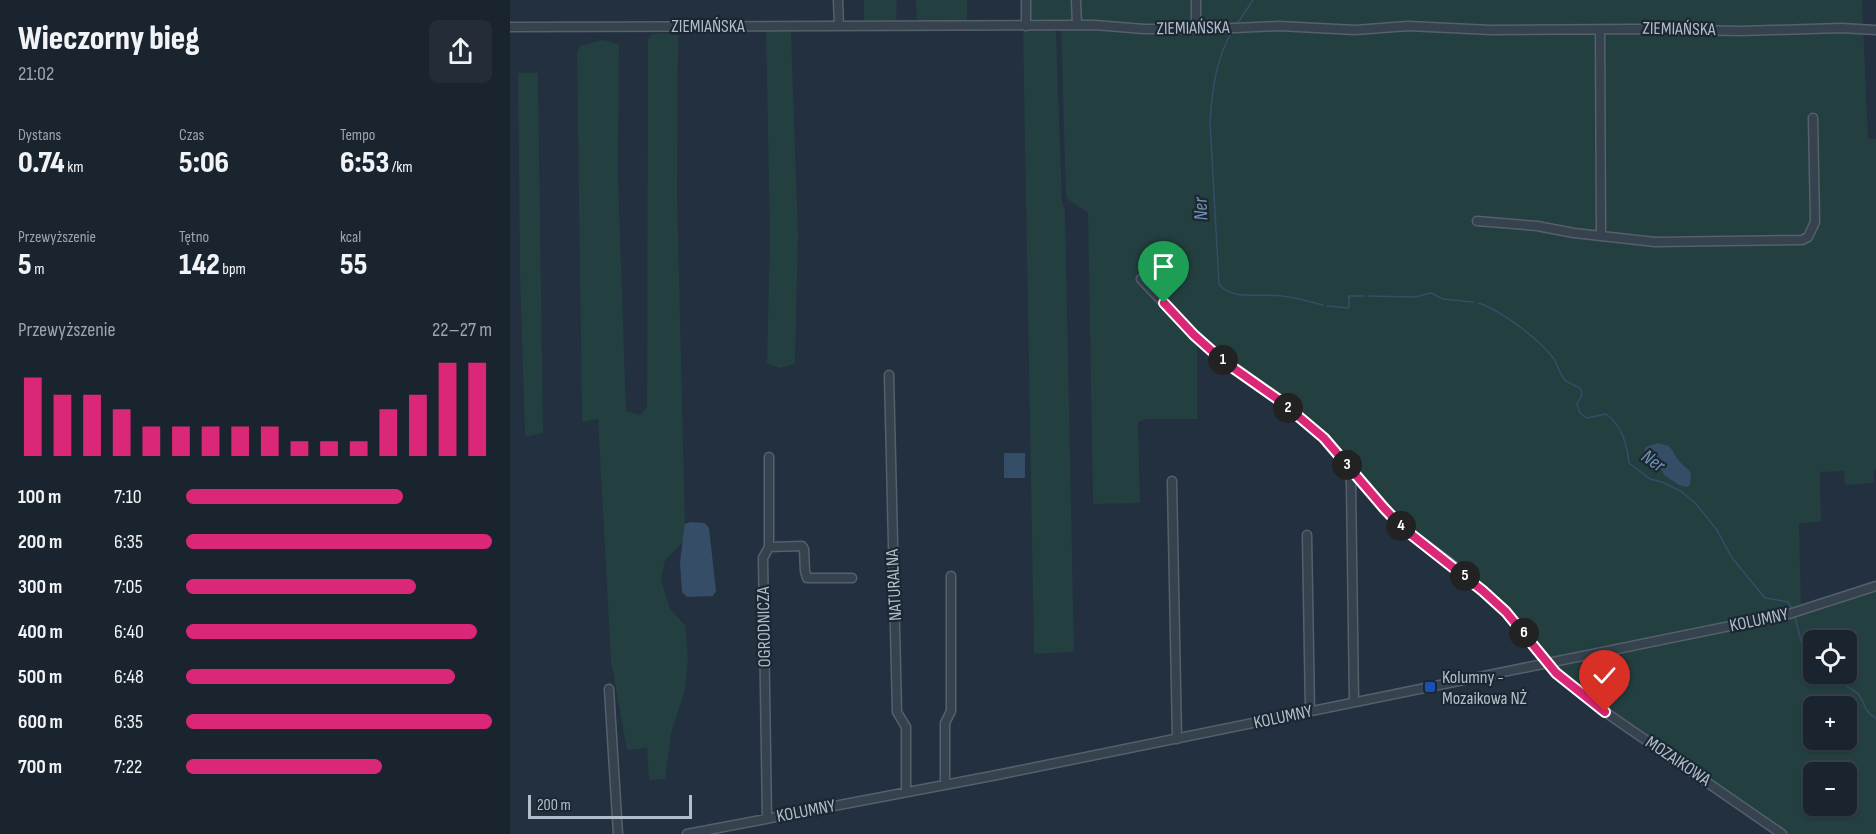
<!DOCTYPE html>
<html lang="pl">
<meta charset="utf-8">
<style>
body{margin:0;font-family:"Sofia Sans Condensed",sans-serif;background:#232c37;color:#f1f3f6;height:100vh;display:flex;flex-direction:column;font-size:22px;white-space:nowrap}
*{box-sizing:border-box;margin:0}
p{font-size:20px;color:#9fa4aa}
.icon{flex:none;width:33px;height:33px;fill:none;stroke:currentColor;stroke-width:2;stroke-linecap:round;stroke-linejoin:round}
.map{position:relative;flex:1;overflow:hidden}
.sheet{display:flex;flex-direction:column;background:#1a242f;width:510px}
.sheet>*{flex:none}
.tools{position:absolute;left:1293px;top:630px;display:grid;gap:12px}
.tools a{display:grid;place-items:center;width:54px;height:54px;border-radius:9px;background:#1a242f;box-shadow:0 2px 4px #0004,0 0 0 2px #38414b;font-size:30px}
.scale{position:absolute;left:18px;bottom:15px;width:164px;box-sizing:border-box;padding-left:6px;border:3px solid #b2bdca;border-top:0;font-size:16px;line-height:21px;white-space:nowrap;color:#b2bdca;-webkit-text-stroke:4px #1c2734;paint-order:stroke}
.pin{position:absolute;display:grid;place-items:center;width:51px;height:51px;color:#fff;margin:-62px -26px;border-radius:50% 50% 50% 0;rotate:-45deg;box-shadow:0 0 6px #0007}
.pin .icon{rotate:45deg}
.km{position:absolute;width:30px;height:30px;margin:-15px;border-radius:50%;background:#222;color:#fff;font-size:16px;line-height:30px;text-align:center}
.round{display:grid;place-items:center;flex:none;width:63px;height:63px;border-radius:9px;background:#232c37}
.summary{display:flex;align-items:center;justify-content:space-between;height:102px;padding:0 18px}
h1{font-size:33px;font-weight:800;line-height:45px}
.stats{display:grid;grid-template-columns:repeat(3,1fr);gap:9px;height:102px;padding:6px 18px}
.stats div{display:grid;align-content:center}
.stats b{font-size:30px;font-weight:800}
.stats small{font-size:16px;font-weight:400}
.stats p{font-size:16px}
.chart{height:168px;padding:12px 18px}
.chart p{display:flex;justify-content:space-between}
.chart svg{width:100%;height:108px;margin-top:6px;stroke:#db2777;stroke-width:6}
ul{padding:0 18px;list-style:none;font-size:20px}
li{display:grid;grid-template-columns:96px 72px 1fr;align-items:center;height:45px}
li i{height:15px;border-radius:8px;background:#db2777}
main{display:flex;flex:1;min-height:0}
.map>svg:first-child{display:block}
</style>
<main>
<section class="sheet">
<div class="summary"><div><h1>Wieczorny bieg</h1><p>21:02</p></div><a class="round"><svg class="icon" aria-label="share" viewBox="0 0 24 24"><path d="M12 15V3M7 8l5-5 5 5M5 13v7h14v-7"/></svg></a></div>
<div class="stats">
<div><p>Dystans</p><b>0.74<small> km</small></b></div>
<div><p>Czas</p><b>5:06</b></div>
<div><p>Tempo</p><b>6:53<small> /km</small></b></div>
</div>
<div class="stats">
<div><p>Przewyższenie</p><b>5<small> m</small></b></div>
<div><p>Tętno</p><b>142<small> bpm</small></b></div>
<div><p>kcal</p><b>55</b></div>
</div>
<div class="chart"><p><span>Przewyższenie</span>22–27 m</p>
<svg viewBox="0 0 160 44" preserveAspectRatio="none"><path d="M5 44V12M15 44V19M25 44V19M35 44V25M45 44V32M55 44V32M65 44V32M75 44V32M85 44V32M95 44V38M105 44V38M115 44V38M125 44V25M135 44V19M145 44V6M155 44V6"/></svg>
</div>
<ul>
<li><b>100 m</b>7:10<i style="width:71%"></i></li>
<li><b>200 m</b>6:35<i style="width:100%"></i></li>
<li><b>300 m</b>7:05<i style="width:75%"></i></li>
<li><b>400 m</b>6:40<i style="width:95%"></i></li>
<li><b>500 m</b>6:48<i style="width:88%"></i></li>
<li><b>600 m</b>6:35<i style="width:100%"></i></li>
<li><b>700 m</b>7:22<i style="width:64%"></i></li>
</ul>
</section>
<div class="map">
<svg width="1366" height="834" viewBox="0 0 1366 834">
<rect width="100%" height="100%" fill="#22303f"/>
<path fill="#243f40" fill-rule="evenodd" d="M 354,0 L 387,0 L 386,21 L 385,23 L 354,24 Z
M 406,0 L 457,0 L 457,24 L 407,24 Z
M 513,0 L 1352,0 L 1358,139 L 1366,139 L 1366,469 L 1364,470 L 1364,483 L 1335,485 L 1334,471 L 1310,472 L 1311,522 L 1289,523 L 1291,606 L 1337,591 L 1338,600 L 1366,590 L 1366,834 L 1276,834 L 1105,715 L 1049,671 L 1048,667 L 1034,658 L 1003,618 L 888,521 L 820,444 L 687,339 L 687,419 L 635,419 L 628,422 L 630,503 L 583,504 L 578,213 L 556,198 L 551,27 L 514,24 ZM 1304,640 L 1336,640 L 1336,674 L 1304,674 ZM 1304,706 L 1336,706 L 1336,740 L 1304,740 ZM 1304,772 L 1336,772 L 1336,806 L 1304,806 Z
M 256,29 L 281,32 L 288,235 L 285,364 L 270,368 L 257,363 L 260,238 Z
M 513,29 L 544,30 L 546,33 L 552,201 L 555,211 L 564,652 L 524,654 Z
M 151,33 L 168,35 L 167,194 L 175,524 L 172,543 L 155,560 L 151,580 L 160,609 L 175,625 L 178,660 L 174,693 L 161,734 L 155,779 L 139,780 L 137,748 L 117,750 L 101,661 L 88,419 L 72,422 L 67,54 L 69,46 L 92,40 L 109,44 L 108,177 L 116,411 L 131,415 L 137,407 L 138,39 L 141,35 Z
M 8,73 L 28,73 L 33,433 L 15,437 L 10,273 Z"/>
<path fill="#354d67" d="M 1148,443 L 1159,446 C 1163,451 1167,459 1171,463 C 1181,473 1182,469 1180,485 L 1177,487 L 1169,485 L 1154,475 L 1148,461 L 1134,450 L 1136,447 Z
M 494,453 L 515,453 L 515,478 L 494,478 Z
M 180,522 L 195,523 L 199,528 L 206,591 L 203,596 L 177,597 L 172,592 L 170,563 L 174,528 L 175,524 Z"/>
<g fill="none" stroke-linecap="round" stroke-linejoin="round">
<path stroke="#354d67" stroke-width="1.5" d="M 727,24 L 743,0
M 721,33 C 706,60 702,90 700,122 L 709,284 C 721,301 753,293 772,296 C 785,297 800,302 813,305
M 858,296 L 905,297 L 921,293 L 933,299 L 963,302
M 969,303 C 992,311 1030,340 1044,359 C 1048,366 1050,375 1055,380 C 1059,384 1066,385 1071,389 L 1072,395 L 1067,404 L 1070,413 L 1077,418 L 1096,414 C 1112,426 1117,444 1119,463 L 1140,479 L 1152,482 L 1172,492 L 1186,504 L 1207,530 L 1222,558 L 1255,598 L 1278,602 L 1283,610
M 817,306 L 839,308 L 839,296 L 854,296
M 1285,617 L 1291,641 L 1304,657
M 1316,674 C 1324,681 1345,689 1349,695 C 1356,705 1354,712 1366,718"/>
<g stroke="#55606d" stroke-width="11">
<path id="minor" d="M 328,0 L 329,26
M 516,0 L 516,26
M 566,0 L 567,25
M 0,27 L 585,25 L 634,29 L 703,29 L 769,26 L 845,30 L 898,26 L 981,30 L 1124,29 L 1231,31 L 1331,28 L 1366,30
M 682,28 L 686,22 L 686,0
M 1090,29 L 1091,236
M 967,221 L 1027,226 L 1064,233 L 1145,242 L 1292,240 L 1298,237 L 1305,222 L 1303,118
M 631,279 L 684,335 L 713,360 L 769,400 L 814,438 L 874,509 L 893,528 L 939,562 L 996,612 L 1046,673 L 1095,712 L 1272,834
M 379,375 L 387,712 L 396,727 L 396,792
M 839,467 L 841,483 L 844,702
M 662,481 L 667,739
M 797,535 L 800,711
M 259,547 L 292,546 L 294,549 L 295,571 L 297,578 L 342,578
M 99,689 L 108,834
M 435,785 L 435,723 L 441,711 L 441,576
M 257,819 L 253,558 L 259,547 L 259,457
M 177,834 L 487,775 L 1279,614 L 1366,586"/>
</g>
<use href="#minor" stroke="#37424f" stroke-width="8"/>
</g>
<g fill="none" stroke-linecap="round" stroke-linejoin="round">
<g stroke="#fff" stroke-width="12">
<path id="route" d="M 654,303 L 684,335 L 712,360 L 769,400 L 814,438 L 874,508 L 893,528 L 973,591 L 996,612 L 1046,673 L 1095,712"/>
</g>
<use href="#route" stroke="#db2777" stroke-width="8"/>
</g>
<rect fill="#1a4fb4" stroke="#1c2734" stroke-width="2" x="914" y="681" width="12" height="12" rx="3"/>
<g text-anchor="middle" dominant-baseline="central" stroke-width="4.5" stroke-linejoin="round" paint-order="stroke">
<g font-size="18" fill="#b2bdca" stroke="#1c2734">
<text x="198" y="26">ZIEMIAŃSKA</text>
<text transform="translate(683 28) rotate(-1)">ZIEMIAŃSKA</text>
<text transform="translate(1169 29) rotate(1)">ZIEMIAŃSKA</text>
<text transform="translate(384 585) rotate(-93)">NATURALNA</text>
<text transform="translate(1249 620) rotate(-12)">KOLUMNY</text>
<text transform="translate(254 627) rotate(-91)">OGRODNICZA</text>
<text transform="translate(773 717) rotate(-12)">KOLUMNY</text>
<text transform="translate(1168 761) rotate(34)">MOZAIKOWA</text>
<text transform="translate(296 811) rotate(-11)">KOLUMNY</text>
</g>
<g font-size="18" fill="#b2bdca" stroke="#1c2734" text-anchor="start">
<text x="932" y="677">Kolumny -<tspan x="932" dy="21">Mozaikowa NŻ</tspan></text>
</g>
<g font-size="20" font-style="italic" fill="#7090af" stroke="#1c2734">
<text transform="translate(691 209) rotate(-93)">Ner</text>
<text transform="translate(1143 461) rotate(35)">Ner</text>
</g>
</g>
</svg>
<div class="tools">
<a><svg class="icon" aria-label="locate" viewBox="0 0 24 24"><circle cx="12" cy="12" r="6"/><path d="M12 2v4M12 18v4M2 12h4M18 12h4"/></svg></a>
<a>+</a>
<a>−</a>
</div>
<div class="scale">200 m</div>
<div class="pin" style="left:654px;top:303px;background:#1e9e55"><svg class="icon" aria-label="arrive" viewBox="0 0 24 24"><path d="M6 21V4h12l-3 4 3 4H6"/></svg></div>
<div class="pin" style="left:1095px;top:712px;background:#d93025"><svg class="icon" aria-label="check" viewBox="0 0 24 24"><path d="M5 12l5 5 9-10"/></svg></div>
<b class="km" style="left:713px;top:360px">1</b>
<b class="km" style="left:778px;top:408px">2</b>
<b class="km" style="left:837px;top:465px">3</b>
<b class="km" style="left:891px;top:526px">4</b>
<b class="km" style="left:955px;top:576px">5</b>
<b class="km" style="left:1014px;top:633px">6</b>
</div>
</main>
